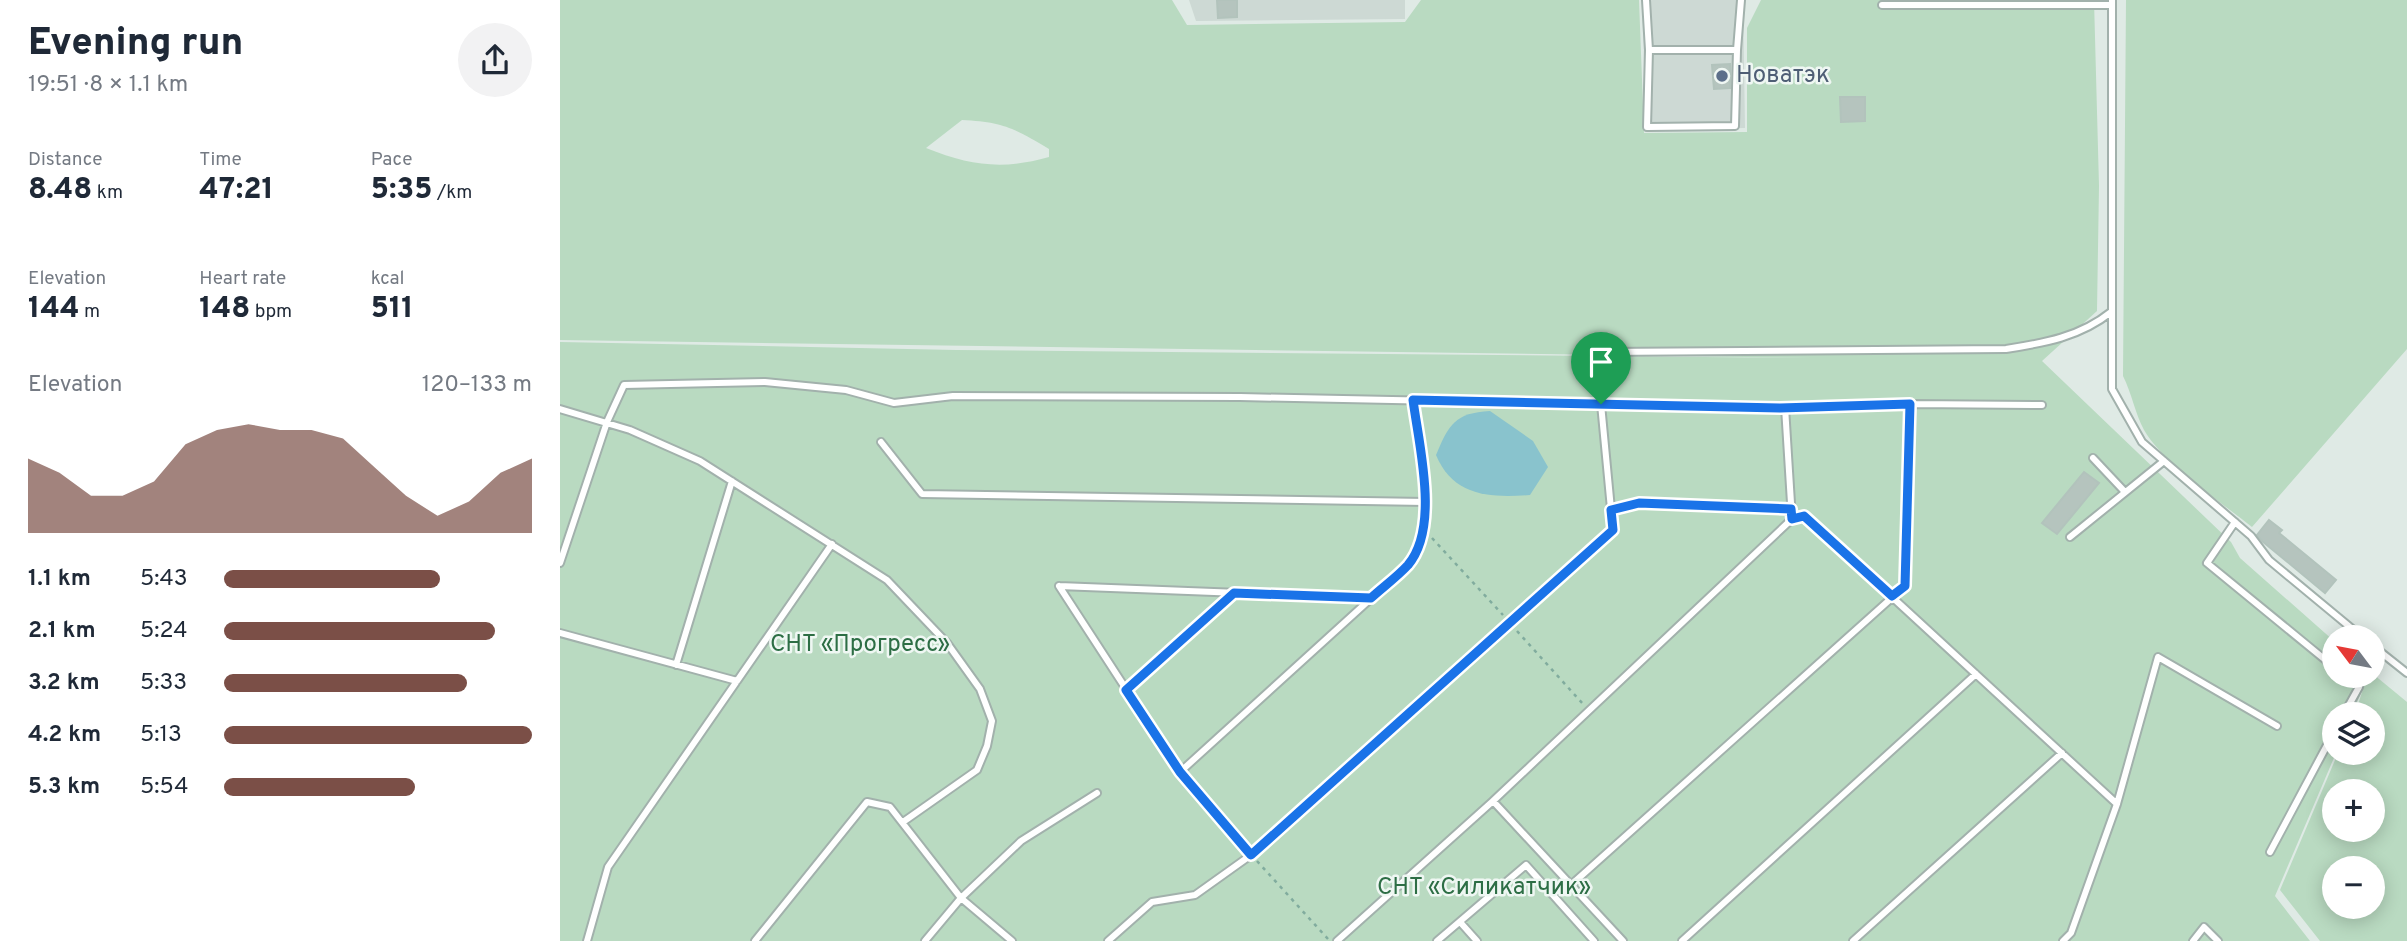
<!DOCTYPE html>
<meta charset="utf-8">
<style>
body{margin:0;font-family:Overpass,sans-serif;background:#f2f2f3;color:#1f2937;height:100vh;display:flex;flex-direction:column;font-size:26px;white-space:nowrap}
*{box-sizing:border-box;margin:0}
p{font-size:23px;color:#747a83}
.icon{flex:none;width:38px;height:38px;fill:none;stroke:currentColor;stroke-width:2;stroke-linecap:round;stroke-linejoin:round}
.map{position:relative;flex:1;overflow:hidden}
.drawer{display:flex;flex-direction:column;background:#fff;width:560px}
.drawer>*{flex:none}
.needle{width:46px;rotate:302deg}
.controls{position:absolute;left:1762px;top:625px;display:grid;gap:14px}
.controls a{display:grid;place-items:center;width:63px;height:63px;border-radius:50%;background:#fff;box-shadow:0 4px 18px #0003;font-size:35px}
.pin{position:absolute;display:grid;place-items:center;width:60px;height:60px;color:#fff;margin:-72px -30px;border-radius:50% 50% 50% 0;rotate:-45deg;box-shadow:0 0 7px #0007}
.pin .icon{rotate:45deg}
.round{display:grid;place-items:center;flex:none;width:74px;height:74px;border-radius:37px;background:#f2f2f3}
.headline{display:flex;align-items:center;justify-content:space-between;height:119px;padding:0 28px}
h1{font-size:38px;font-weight:800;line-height:52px}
.metrics{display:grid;grid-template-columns:repeat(3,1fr);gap:10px;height:119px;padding:7px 28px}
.metrics div{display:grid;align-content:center}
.metrics b{font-size:30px;font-weight:800}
.metrics small{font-size:19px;font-weight:400}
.metrics p{font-size:19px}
.chart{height:196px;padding:14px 28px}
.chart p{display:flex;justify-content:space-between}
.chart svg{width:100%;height:126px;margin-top:7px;fill:#7b4f47;opacity:.7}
ul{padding:0 28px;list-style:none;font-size:23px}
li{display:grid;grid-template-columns:112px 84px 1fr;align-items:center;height:52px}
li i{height:18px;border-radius:9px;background:#7b4f47}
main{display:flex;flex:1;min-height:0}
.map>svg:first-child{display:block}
</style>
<main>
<section class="drawer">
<div class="headline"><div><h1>Evening run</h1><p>19:51 · 8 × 1.1 km</p></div><a class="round"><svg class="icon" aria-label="share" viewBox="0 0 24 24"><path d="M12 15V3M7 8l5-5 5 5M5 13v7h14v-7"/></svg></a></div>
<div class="metrics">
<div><p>Distance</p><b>8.48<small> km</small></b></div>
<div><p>Time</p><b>47:21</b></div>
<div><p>Pace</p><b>5:35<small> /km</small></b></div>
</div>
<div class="metrics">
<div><p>Elevation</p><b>144<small> m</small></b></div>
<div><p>Heart rate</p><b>148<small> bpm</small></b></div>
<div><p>kcal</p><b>511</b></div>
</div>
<div class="chart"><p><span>Elevation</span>120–133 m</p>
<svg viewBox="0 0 160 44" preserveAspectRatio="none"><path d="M0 44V18L10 23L20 31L30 31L40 26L50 13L60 8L70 6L80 8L90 8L100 11L110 21L120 31L130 38L140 33L150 23L160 18V44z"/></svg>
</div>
<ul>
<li><b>1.1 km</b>5:43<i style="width:70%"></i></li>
<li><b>2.1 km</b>5:24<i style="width:88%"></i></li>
<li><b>3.2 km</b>5:33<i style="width:79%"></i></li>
<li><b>4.2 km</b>5:13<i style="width:100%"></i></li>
<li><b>5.3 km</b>5:54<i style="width:62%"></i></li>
</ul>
</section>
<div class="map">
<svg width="1847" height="941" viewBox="0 0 1847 941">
<rect width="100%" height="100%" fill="#dfeae5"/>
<path fill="#cdd9d4" d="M 629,0 L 845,0 L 845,19 L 636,21 Z
M 1083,0 L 1183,0 L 1185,128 L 1085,130 Z"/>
<path fill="#b9dac1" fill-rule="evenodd" d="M 0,0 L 612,0 L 627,25 L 845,22 L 861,0 L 1079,0 L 1084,133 L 1187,132 L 1187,28 L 1201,0 L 1534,0 L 1539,186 L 1537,311 L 1482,361 L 1671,542 L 1680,558 L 1774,641 L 1774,676 L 1813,674 L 1847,702 L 1847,941 L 1760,941 L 1720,890 L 1778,753 L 1813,752 L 1813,714 L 1795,714 L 1804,686 L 1792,714 L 1774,714 L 1776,753 L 1715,896 L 1750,941 L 0,941 L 0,342 L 396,350 L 1254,358 L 0,340 ZM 402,120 C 443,122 454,128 489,149 L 489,157 C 443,170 411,166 366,148 ZM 1774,791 L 1813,791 L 1813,830 L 1774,830 ZM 1774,868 L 1813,868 L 1813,906 L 1774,906 Z
M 1566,0 L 1847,0 L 1847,349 L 1692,527 C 1662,503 1602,462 1584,430 C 1575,413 1572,394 1563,376 Z"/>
<path fill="#89c3cd" d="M 930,411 L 973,441 L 988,467 L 970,495 C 929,498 893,496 876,455 C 889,424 895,413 930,411 Z"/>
<path fill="#b5c4be" stroke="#b2c3bc" stroke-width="2" d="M 657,0 L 677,0 L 677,17 L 658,18 Z
M 1170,64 L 1170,88 L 1154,89 L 1152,65 Z
M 1280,97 L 1305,97 L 1305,121 L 1281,122 Z
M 1524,472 L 1539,483 L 1497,534 L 1482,523 Z
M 1709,520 L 1722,530 L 1719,533 L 1776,580 L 1765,593 L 1702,541 L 1697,535 Z"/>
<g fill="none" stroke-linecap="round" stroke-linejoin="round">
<g stroke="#a2b1ac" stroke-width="10">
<path id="lane" d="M 1086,0 L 1089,50 L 1177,50 L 1181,0
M 1552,0 L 1552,389 L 1582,442 L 1691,536 L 1709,560 L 1802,637
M 1322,5 L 1552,5
M 1089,50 L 1087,127 L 1175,126 L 1177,50
M 1351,404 L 1482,405
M 0,409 L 70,430 L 140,461 L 327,580 L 387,643 L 420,689 L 432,721 L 427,746 L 417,770 L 343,822
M 321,442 L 362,494 L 866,502
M 1533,458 L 1565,492
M 1232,519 L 1244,516 L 1557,804
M 1675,522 L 1647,563 L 1774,667
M 1510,537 L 1604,461
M 0,563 L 47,422 L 64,385 L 205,382 L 286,390 L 334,403 L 393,396 L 680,397 L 1220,408 L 1351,404 L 1345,586 L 1011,885
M 499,586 L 620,772 L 691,855
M 499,586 L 811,598
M 0,633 L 177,681
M 1813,646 L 1847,673
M 116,665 L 172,481
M 566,690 L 674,593
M 1784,714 L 1799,687 L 1785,676
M 620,772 L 849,564 L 863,534 L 866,502 L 853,400
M 1710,852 L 1774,732
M 900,922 L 917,941
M 27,941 L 48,867 L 272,544
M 195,941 L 307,802 L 330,807 L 401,898 L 452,941
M 365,941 L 401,898 L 461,841 L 537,793
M 548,941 L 592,902 L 635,895 L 691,855 L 1053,530 L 1041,404 L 1042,352 L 1446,349 C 1484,343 1520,337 1551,312
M 777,941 L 933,801
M 877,941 L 966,865 L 1034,941
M 1063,941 L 933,801 L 1232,519 L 1225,407
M 1122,941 L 1416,674
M 1293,941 L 1502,753
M 1503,941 L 1511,933 L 1557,804 L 1598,657 L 1717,726
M 1633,941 L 1644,927 L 1658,941"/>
</g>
<path stroke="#81ac9e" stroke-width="2.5" stroke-dasharray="3.5 5" stroke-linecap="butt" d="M 1061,508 L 1079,503 L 1222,509
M 872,538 L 943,615
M 957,631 L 1023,704
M 697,861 L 768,939"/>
<use href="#lane" stroke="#fff" stroke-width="6"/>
</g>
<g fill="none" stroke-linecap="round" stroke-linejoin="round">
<g stroke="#fff" stroke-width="14">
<path id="route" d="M 853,400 L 1220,408 L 1350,404 L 1345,586 L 1332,596 L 1244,516 L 1232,519 L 1231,509 L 1079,503 L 1051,510 L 1053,530 L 691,855 L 620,772 L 566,690 L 674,593 L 811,598 C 823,587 837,577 848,565 C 880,527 859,446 853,400 Z"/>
</g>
<use href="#route" stroke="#1a73e8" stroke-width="9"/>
</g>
<circle fill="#5c6f8a" stroke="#eff7f3" stroke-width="2.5" cx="1162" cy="76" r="7"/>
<g text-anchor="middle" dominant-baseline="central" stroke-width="5" stroke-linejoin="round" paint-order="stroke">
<g font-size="24" fill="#4e5e75" stroke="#eff7f3" text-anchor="start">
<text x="1176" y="76">Новатэк</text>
</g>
<g font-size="24" fill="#2d6e45" stroke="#eff7f3">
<text x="300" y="645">СНТ «Прогресс»</text>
<text x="924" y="888">СНТ «Силикатчик»</text>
</g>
</g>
</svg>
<div class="controls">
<a><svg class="needle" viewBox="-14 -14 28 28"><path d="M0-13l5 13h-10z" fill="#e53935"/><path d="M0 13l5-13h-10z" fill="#747a83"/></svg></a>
<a><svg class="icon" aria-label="layers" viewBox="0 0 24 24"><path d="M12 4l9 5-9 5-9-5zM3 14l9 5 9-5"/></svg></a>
<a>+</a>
<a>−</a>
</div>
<div class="pin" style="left:1041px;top:404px;background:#1e9e55"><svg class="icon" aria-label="arrive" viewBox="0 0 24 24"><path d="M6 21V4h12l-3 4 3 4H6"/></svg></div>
</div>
</main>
